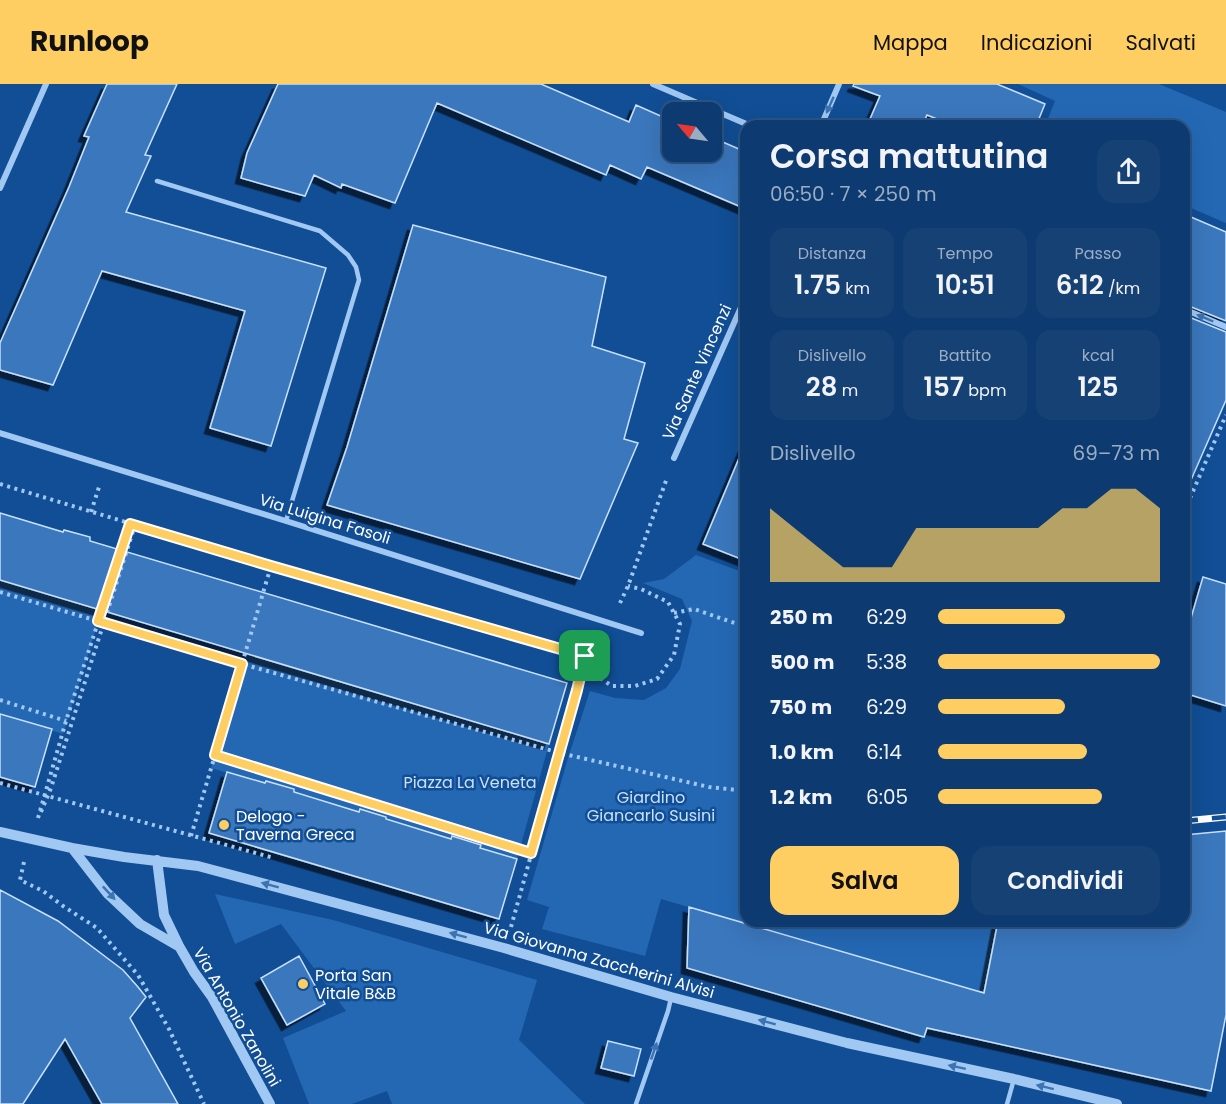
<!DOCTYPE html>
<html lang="it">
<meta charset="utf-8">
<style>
body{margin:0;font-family:Poppins,sans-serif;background:#164175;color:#f1f3f6;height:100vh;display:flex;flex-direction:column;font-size:22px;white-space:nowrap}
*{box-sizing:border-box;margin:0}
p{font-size:20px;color:#9aadc3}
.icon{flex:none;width:33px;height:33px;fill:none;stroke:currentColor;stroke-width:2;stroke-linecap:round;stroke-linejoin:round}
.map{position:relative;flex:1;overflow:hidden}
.side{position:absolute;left:740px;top:36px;width:450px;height:807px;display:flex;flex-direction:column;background:#0d3a70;border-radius:18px;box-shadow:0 6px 24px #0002,0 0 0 2px #2d5483}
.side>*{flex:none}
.needle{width:39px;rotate:299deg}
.fabs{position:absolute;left:662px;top:18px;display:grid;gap:12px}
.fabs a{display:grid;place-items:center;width:60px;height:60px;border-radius:12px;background:#0d3a70;box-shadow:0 6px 24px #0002,0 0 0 2px #2d5483;font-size:30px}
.pin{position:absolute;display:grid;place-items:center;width:51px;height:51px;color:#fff;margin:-26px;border-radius:12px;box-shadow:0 3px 9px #0006}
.round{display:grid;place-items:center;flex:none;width:63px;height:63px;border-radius:18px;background:#164175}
.headline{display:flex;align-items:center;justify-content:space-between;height:102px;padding:0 30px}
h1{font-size:33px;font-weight:600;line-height:45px}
.figures{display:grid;grid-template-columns:repeat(3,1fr);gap:9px;height:102px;padding:6px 30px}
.figures div{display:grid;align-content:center;border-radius:15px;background:#164175;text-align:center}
.figures b{font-size:26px;font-weight:600}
.figures small{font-size:16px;font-weight:400}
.figures p{font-size:16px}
.chart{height:168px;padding:12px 30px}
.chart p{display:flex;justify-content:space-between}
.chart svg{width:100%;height:108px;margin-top:6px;fill:#ffce62;opacity:.7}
.action{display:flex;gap:12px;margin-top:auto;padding:12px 30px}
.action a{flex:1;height:69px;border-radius:18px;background:#ffce62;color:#111;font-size:24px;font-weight:600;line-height:69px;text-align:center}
.action a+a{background:#164175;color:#f1f3f6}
ul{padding:0 30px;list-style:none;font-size:20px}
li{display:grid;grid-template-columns:96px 72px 1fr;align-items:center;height:45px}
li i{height:15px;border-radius:8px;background:#ffce62}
header{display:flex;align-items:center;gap:36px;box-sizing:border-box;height:84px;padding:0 30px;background:#ffce62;color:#111}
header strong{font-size:28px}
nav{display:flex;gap:33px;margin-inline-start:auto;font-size:21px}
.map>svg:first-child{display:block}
</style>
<header>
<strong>Runloop</strong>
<nav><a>Mappa</a><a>Indicazioni</a><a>Salvati</a></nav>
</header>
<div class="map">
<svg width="1226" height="1020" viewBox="0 0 1226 1020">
<defs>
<filter id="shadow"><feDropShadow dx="-5.5" dy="5.5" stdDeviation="0" flood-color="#0009"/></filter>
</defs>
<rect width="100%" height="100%" fill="#114e95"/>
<path fill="#2468b4" d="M 1018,0 L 1159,0 L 1226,28 L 1226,139 L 1184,121 L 1184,42 L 1045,42 L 1055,17 Z
M 696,471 L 745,489 L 746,837 L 998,837 L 974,954 L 928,941 L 940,896 L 661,815 L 645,872 L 542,845 L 549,823 L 527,816 L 568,674 L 590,607 L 615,614 L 644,616 L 666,604 L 680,585 L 692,537 L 682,515 L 643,499 L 664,495 Z
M 0,496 L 102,526 L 63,650 L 0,630 Z
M 245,569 L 549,660 L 517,775 L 211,684 Z
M 215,810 L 333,836 L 537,896 L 519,956 L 585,1020 L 392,1020 L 387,1007 L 352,1020 L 309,1020 L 283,954 L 346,927 L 281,840 L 235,860 Z"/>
<path fill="#3a77bd" stroke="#c8e1fd" stroke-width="1.5" filter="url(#shadow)" d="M 107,0 L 177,0 L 145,71 L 151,72 L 126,128 L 326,184 L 271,362 L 210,344 L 245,227 L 102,187 L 53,301 L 0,286 L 0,259 L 69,103 L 89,53 L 84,52 Z
M 278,0 L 541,0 L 629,38 L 636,21 L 672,37 L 672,68 L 711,68 L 711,53 L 746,68 L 746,125 L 647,83 L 641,95 L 610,81 L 606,91 L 437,19 L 395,119 L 342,100 L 341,104 L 314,91 L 305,112 L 241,94 L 247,69 Z
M 854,0 L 997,0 L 1045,20 L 1036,42 L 955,42 L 927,31 L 922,42 L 867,42 L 880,12 L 853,2 Z
M 1184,130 L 1226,148 L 1226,237 L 1184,220 Z
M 413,141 L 606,193 L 592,262 L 645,279 L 624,355 L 638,359 L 580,495 L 327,421 L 347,363 Z
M 1184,231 L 1226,248 L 1226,316 L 1184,412 Z
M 745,360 L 746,360 L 746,477 L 703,460 Z
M 0,429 L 63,448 L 64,446 L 90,453 L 90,457 L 567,599 L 549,660 L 0,496 Z
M 1203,493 L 1226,500 L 1226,622 L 1184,609 L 1184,558 Z
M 0,630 L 52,645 L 35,703 L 0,693 Z
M 227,688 L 265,699 L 266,697 L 294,705 L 294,708 L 359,728 L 360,725 L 386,733 L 386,735 L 451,755 L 452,752 L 481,761 L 480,764 L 517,775 L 499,835 L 209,749 Z
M 1226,747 L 1226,931 L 1211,1007 L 927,944 L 924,953 L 687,884 L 689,823 L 984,909 L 998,837 L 1184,837 L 1184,751 Z
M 0,806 L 58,837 L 123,886 L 138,903 L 146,913 L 130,934 L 178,1020 L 102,1020 L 65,955 L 23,1020 L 0,1020 Z
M 299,872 L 325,920 L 287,941 L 261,894 Z
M 608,957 L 641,965 L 634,992 L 601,984 Z"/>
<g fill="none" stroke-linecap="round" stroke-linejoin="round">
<path stroke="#a0c8f3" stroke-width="4" stroke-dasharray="3 4.5" stroke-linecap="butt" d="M 0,400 L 271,482 L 585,572 L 594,590 L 612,602 L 635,602 L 657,595 L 674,571 L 680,540 L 668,518 L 641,505 L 628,502
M 91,428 L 99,403
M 1184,428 L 1226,331
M 0,508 L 242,580 L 560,669 L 709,703 L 746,707
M 620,519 L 628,502 L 667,394
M 674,529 L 694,525 L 746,543
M 0,616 L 66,637
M 215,671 L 531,769
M 0,699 L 274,774
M 41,728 L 51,704 L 135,441
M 38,734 L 66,637 L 130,440
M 191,752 L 271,482
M 24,778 L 20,796 L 43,807 L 63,822 L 97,844 L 138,891 L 169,945 L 204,1020
M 511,843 L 577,606 L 585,572 L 595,558"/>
<path stroke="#a0c8f3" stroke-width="4.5" d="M 157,97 L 320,147 L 348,171 L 356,183 L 359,196 L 286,437
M 636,1020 L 668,927 L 671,914
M 1007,1020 L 1014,995"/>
<path stroke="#a0c8f3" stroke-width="6" d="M 653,0 L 751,42
M 821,42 L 839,0
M 0,104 L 46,0
M 1184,225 L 1226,243
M 0,349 L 286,437 L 641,549
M 674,374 L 746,212"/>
<path stroke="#a0c8f3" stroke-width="10" d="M 0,748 L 72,764 L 124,773 L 198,782 L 504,864 L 671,913 L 847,959 L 1014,995 L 1117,1020
M 72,764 L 107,809 L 140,840 L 178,862
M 157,776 L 164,831 L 179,862 L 194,888 L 212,913 L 270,1020"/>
<g stroke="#fff" stroke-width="7">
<path id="rail" d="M 1184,737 L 1226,733"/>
</g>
<use href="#rail" stroke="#114e95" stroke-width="4.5" stroke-dasharray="14" stroke-linecap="butt"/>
</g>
<defs><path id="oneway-solid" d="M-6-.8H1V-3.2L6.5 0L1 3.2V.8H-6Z" transform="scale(1.5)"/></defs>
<g fill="#3c73b1">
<use href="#oneway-solid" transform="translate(830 21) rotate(114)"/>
<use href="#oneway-solid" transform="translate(1205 234) rotate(-157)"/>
<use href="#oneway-solid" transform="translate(270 801) rotate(-165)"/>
<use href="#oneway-solid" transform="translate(109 809) rotate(47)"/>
<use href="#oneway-solid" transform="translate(458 851) rotate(-165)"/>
<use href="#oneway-solid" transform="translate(767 938) rotate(-165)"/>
<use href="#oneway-solid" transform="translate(654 967) rotate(-71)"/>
<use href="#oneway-solid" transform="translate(957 983) rotate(-168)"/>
<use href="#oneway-solid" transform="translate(1045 1003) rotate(-166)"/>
</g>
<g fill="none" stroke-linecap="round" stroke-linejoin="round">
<g stroke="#fff" stroke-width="12">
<path id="route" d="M 130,440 L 271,482 L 585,572 L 577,606 L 531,769 L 215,671 L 242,580 L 98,537 Z"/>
</g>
<use href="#route" stroke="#ffce62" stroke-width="8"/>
</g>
<g fill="#ffce62" stroke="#114e95" stroke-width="2">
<circle cx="224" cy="741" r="6"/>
<circle cx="303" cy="900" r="6"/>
</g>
<g text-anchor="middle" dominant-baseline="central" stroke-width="5" stroke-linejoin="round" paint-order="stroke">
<g font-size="16" fill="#fff" stroke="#114e95">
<text transform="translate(697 288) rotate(-66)">Via Sante Vincenzi</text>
<text transform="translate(325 435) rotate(17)">Via Luigina Fasoli</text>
<text transform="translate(599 876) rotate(16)">Via Giovanna Zaccherini Alvisi</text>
<text transform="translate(237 933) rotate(60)">Via Antonio Zanolini</text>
</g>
<g font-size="16" fill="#c8e1fd" stroke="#114e95">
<text x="470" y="698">Piazza La Veneta</text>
<text x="651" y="713">Giardino<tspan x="651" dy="18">Giancarlo Susini</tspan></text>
</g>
<g font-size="16" fill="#fff" stroke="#114e95" text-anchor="start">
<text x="236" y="732">Delogo -<tspan x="236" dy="18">Taverna Greca</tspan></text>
<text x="315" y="891">Porta San<tspan x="315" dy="18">Vitale B&amp;B</tspan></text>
</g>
</g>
</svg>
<div class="fabs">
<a><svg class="needle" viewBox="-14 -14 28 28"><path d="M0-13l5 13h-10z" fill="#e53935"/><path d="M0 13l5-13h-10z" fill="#9aadc3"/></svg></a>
</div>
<div class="pin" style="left:585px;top:572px;background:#1e9e55"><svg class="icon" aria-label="arrive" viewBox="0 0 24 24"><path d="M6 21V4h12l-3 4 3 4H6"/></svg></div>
<section class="side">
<div class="headline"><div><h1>Corsa mattutina</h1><p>06:50 · 7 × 250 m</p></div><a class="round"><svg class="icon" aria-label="share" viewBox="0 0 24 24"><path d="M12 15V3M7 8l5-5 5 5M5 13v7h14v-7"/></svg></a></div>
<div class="figures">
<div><p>Distanza</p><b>1.75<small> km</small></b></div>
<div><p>Tempo</p><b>10:51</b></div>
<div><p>Passo</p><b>6:12<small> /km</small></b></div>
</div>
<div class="figures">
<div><p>Dislivello</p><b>28<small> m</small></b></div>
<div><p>Battito</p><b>157<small> bpm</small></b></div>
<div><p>kcal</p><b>125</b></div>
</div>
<div class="chart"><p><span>Dislivello</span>69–73 m</p>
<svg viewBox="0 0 160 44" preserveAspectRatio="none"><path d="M0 44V14L10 22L20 30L30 38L40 38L50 38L60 22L70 22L80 22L90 22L100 22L110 22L120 14L130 14L140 6L150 6L160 14V44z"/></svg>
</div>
<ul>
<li><b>250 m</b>6:29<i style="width:57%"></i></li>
<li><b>500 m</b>5:38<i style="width:100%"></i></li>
<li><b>750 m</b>6:29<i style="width:57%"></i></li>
<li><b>1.0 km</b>6:14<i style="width:67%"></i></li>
<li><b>1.2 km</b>6:05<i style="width:74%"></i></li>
</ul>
<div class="action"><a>Salva</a><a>Condividi</a></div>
</section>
</div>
